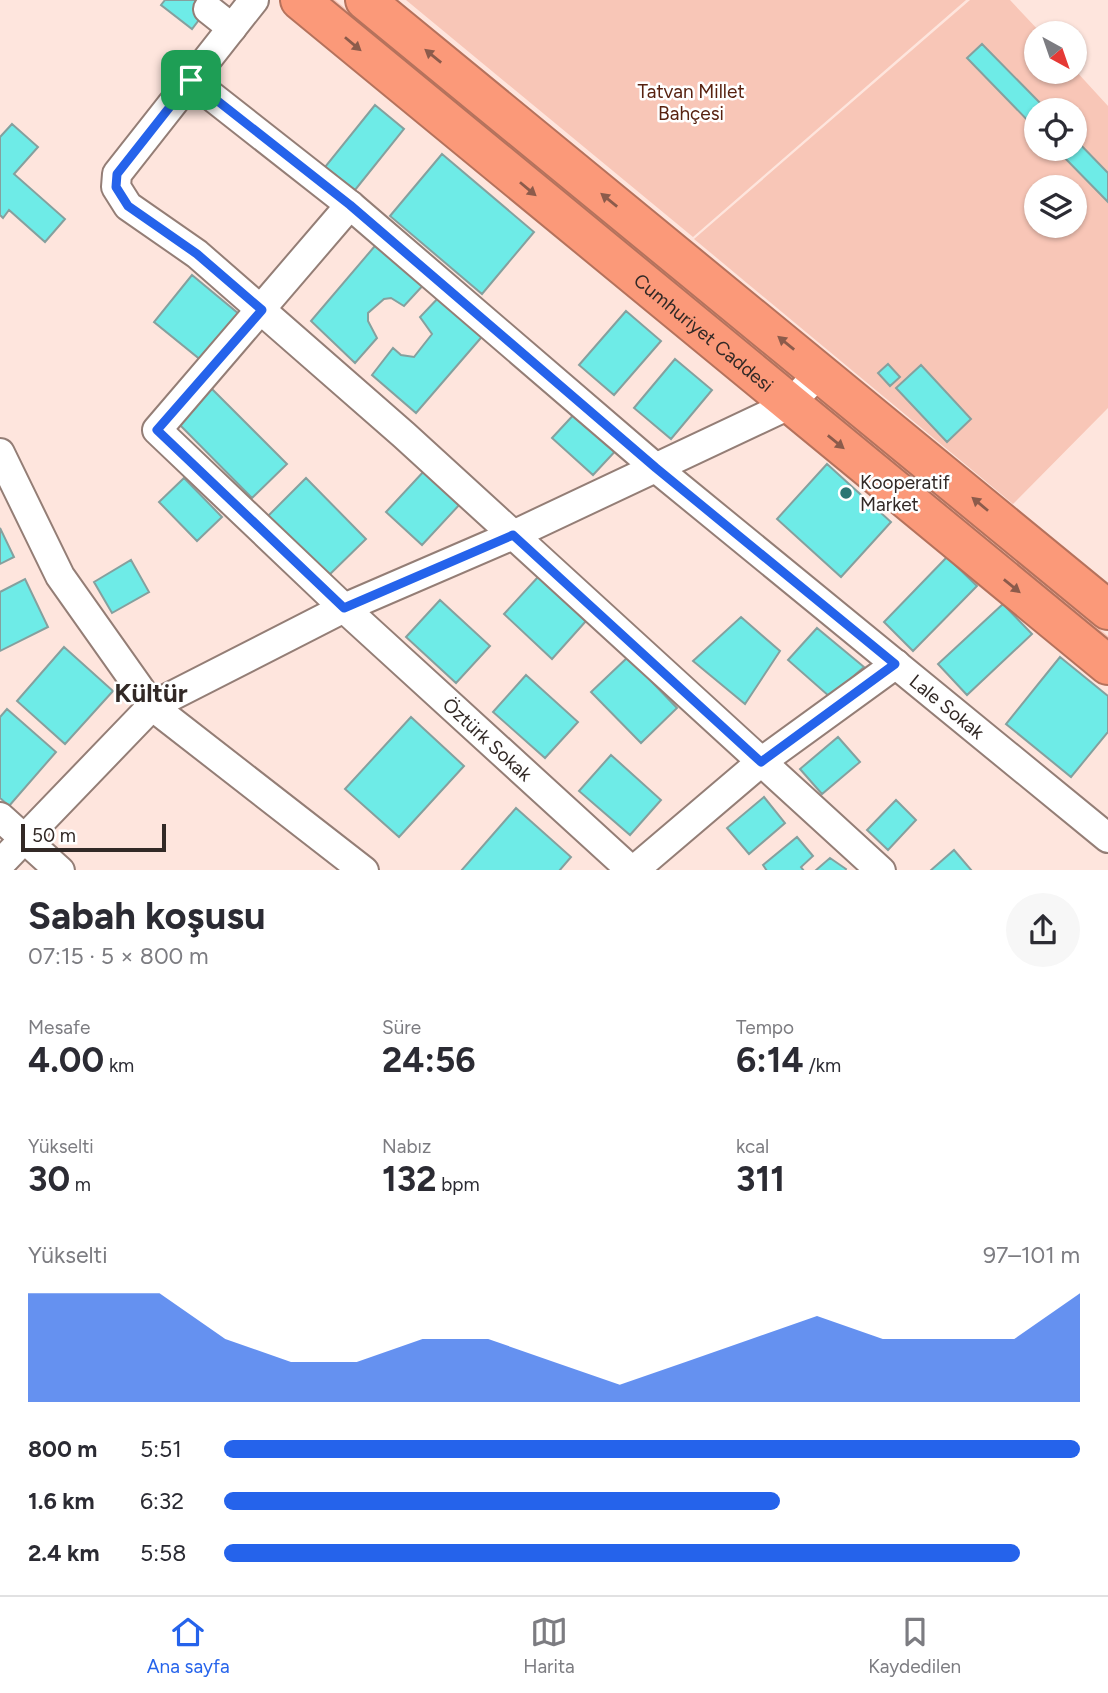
<!DOCTYPE html>
<html lang="tr">
<meta charset="utf-8">
<style>
body{margin:0;font-family:Figtree,sans-serif;background:#f7f7f7;color:#2b2b33;height:100vh;display:flex;flex-direction:column;font-size:26px;white-space:nowrap}
*{box-sizing:border-box;margin:0}
p{font-size:23px;color:#7c7c81}
.icon{flex:none;width:38px;height:38px;fill:none;stroke:currentColor;stroke-width:2;stroke-linecap:round;stroke-linejoin:round}
.map{position:relative;height:870px;overflow:hidden}
.drawer{display:flex;flex-direction:column;background:#fff;flex:1}
.drawer>*{flex:none}
.needle{width:46px;rotate:140deg}
.controls{position:absolute;left:1024px;top:21px;display:grid;gap:14px}
.controls a{display:grid;place-items:center;width:63px;height:63px;border-radius:50%;background:#fff;box-shadow:0 2px 5px #0004;font-size:35px}
.scale{position:absolute;left:21px;bottom:18px;width:145px;box-sizing:border-box;padding-left:7px;border:4px solid #322926;border-top:0;font-size:19px;line-height:24px;white-space:nowrap;color:#322926;-webkit-text-stroke:5px #fff;paint-order:stroke}
.pin{position:absolute;display:grid;place-items:center;width:60px;height:60px;color:#fff;margin:-30px;border-radius:14px;box-shadow:0 4px 10px #0006}
.round{display:grid;place-items:center;flex:none;width:74px;height:74px;border-radius:37px;background:#f7f7f7}
.summary{display:flex;align-items:center;justify-content:space-between;height:119px;padding:0 28px}
h1{font-size:38px;font-weight:700;line-height:52px}
.metrics{display:grid;grid-template-columns:repeat(3,1fr);gap:10px;height:119px;padding:7px 28px}
.metrics div{display:grid;align-content:center}
.metrics b{font-size:35px;font-weight:700}
.metrics small{font-size:19px;font-weight:400}
.metrics p{font-size:19px}
.chart{height:196px;padding:14px 28px}
.chart p{display:flex;justify-content:space-between}
.chart svg{width:100%;height:126px;margin-top:7px;fill:#2563eb;opacity:.7}
ul{padding:0 28px;list-style:none;font-size:23px}
li{display:grid;grid-template-columns:112px 84px 1fr;align-items:center;height:52px}
li i{height:18px;border-radius:9px;background:#2563eb}
.tab-bar{display:flex;justify-content:space-around;align-items:center;height:98px;border-top:2px solid #e1e1e2;background:#fff;font-size:19px;color:#7c7c81}
.tab-bar a{display:grid;justify-items:center;gap:4px}
.tab-bar .current{color:#2563eb}
.map>svg:first-child{display:block}
</style>
<div class="map">
<svg width="1108" height="871" viewBox="0 0 1108 871">
<rect width="100%" height="100%" fill="#fee5dd"/>
<path fill="#f8c6b7" fill-rule="evenodd" d="M 319,0 L 335,0 L 792,375 L 785,383 Z
M 406,0 L 966,0 L 693,237 Z
M 970,0 L 1010,0 L 1041,33 L 1036,33 L 1036,72 L 1075,70 L 1108,106 L 1108,408 L 1013,504 L 694,239 ZM 1036,110 L 1074,110 L 1074,149 L 1036,149 ZM 1036,187 L 1074,187 L 1074,226 L 1036,226 Z
M 821,399 L 1108,636 L 1108,647 L 814,406 Z"/>
<path fill="#6eebe7" stroke="#85a09e" stroke-width="2" d="M 165,0 L 214,0 L 192,29 L 161,5 Z
M 982,44 L 1047,110 L 1036,110 L 1036,129 L 967,58 Z
M 375,105 L 404,129 L 355,190 L 325,167 Z
M 12,124 L 38,147 L 14,174 L 65,219 L 45,242 L 9,210 L 3,218 L 0,215 L 0,137 Z
M 1074,138 L 1108,173 L 1108,202 L 1056,149 L 1074,149 Z
M 442,154 L 534,232 L 482,294 L 390,216 Z
M 380,240 L 427,281 L 404,306 L 391,298 L 384,299 L 368,313 L 368,321 L 377,338 L 355,363 L 311,321 Z
M 192,275 L 245,319 L 207,365 L 154,322 Z
M 442,294 L 486,332 L 416,413 L 372,375 L 393,348 L 401,355 L 414,357 L 432,334 L 420,317 Z
M 626,311 L 661,341 L 614,395 L 579,365 Z
M 675,359 L 712,390 L 671,439 L 634,408 Z
M 888,364 L 900,377 L 890,386 L 878,373 Z
M 921,365 L 971,419 L 947,442 L 896,388 Z
M 210,387 L 287,464 L 252,498 L 176,421 Z
M 579,409 L 620,446 L 593,475 L 552,438 Z
M 827,464 L 891,522 L 841,577 L 777,519 Z
M 425,470 L 461,503 L 422,545 L 386,512 Z
M 184,478 L 222,517 L 197,541 L 159,502 Z
M 306,478 L 366,539 L 326,578 L 266,518 Z
M 0,528 L 14,557 L 0,564 Z
M 947,557 L 977,586 L 913,651 L 884,622 Z
M 131,560 L 149,592 L 112,613 L 94,582 Z
M 538,577 L 586,621 L 552,659 L 504,614 Z
M 25,579 L 48,627 L 0,651 L 0,592 Z
M 440,600 L 490,646 L 456,683 L 406,637 Z
M 1003,604 L 1032,634 L 967,695 L 938,664 Z
M 741,617 L 780,651 L 745,704 L 693,661 Z
M 817,628 L 864,667 L 830,697 L 788,660 Z
M 64,647 L 113,691 L 65,744 L 17,701 Z
M 628,657 L 677,708 L 641,743 L 591,692 Z
M 1060,657 L 1108,696 L 1108,732 L 1071,777 L 1006,724 Z
M 526,675 L 578,722 L 545,758 L 493,712 Z
M 7,709 L 56,752 L 9,806 L 0,798 L 0,717 Z
M 411,717 L 464,766 L 399,837 L 345,789 Z
M 838,737 L 860,762 L 822,794 L 800,769 Z
M 611,755 L 661,800 L 630,835 L 579,791 Z
M 764,797 L 785,823 L 749,854 L 727,828 Z
M 896,800 L 916,820 L 888,850 L 867,830 Z
M 516,808 L 571,857 L 559,871 L 461,871 Z
M 797,837 L 813,856 L 801,867 L 804,871 L 767,871 L 763,865 Z
M 954,850 L 972,871 L 930,871 Z
M 830,858 L 846,869 L 845,871 L 815,871 Z"/>
<g fill="none" stroke-linecap="round" stroke-linejoin="round">
<g stroke="#947e76" stroke-width="32">
<g id="minor">
<path d="M 254,0 L 117,174 L 116,187 L 128,206 L 197,254 L 404,435 L 881,871"/>
<path d="M 208,9 L 232,28"/>
<path id="s1" d="M 191,80 L 350,205 L 656,468 L 1108,838"/>
<path id="s2" d="M 350,205 L 157,430 L 344,608 L 632,871"/>
<path d="M 0,453 L 60,576 L 152,706 L 364,871"/>
<path d="M 0,817 L 60,871"/>
<path d="M 0,864 L 152,706 L 344,608 L 513,535 L 789,405 L 820,372"/>
<path d="M 633,871 L 761,762 L 896,664"/>
</g>
</g>
<g stroke="#b5725c" stroke-width="42">
<g id="highway">
<path id="s3" d="M 300,0 L 1108,665"/>
<path d="M 365,0 L 1108,610"/>
</g>
</g>
<use href="#minor" stroke="#fff" stroke-width="28"/>
<use href="#highway" stroke="#fb9979" stroke-width="38"/>
</g>
<defs><path id="oneway-solid" d="M-6-.8H1V-3.2L6.5 0L1 3.2V.8H-6Z" transform="scale(1.75)"/></defs>
<g fill="#8c5b4b">
<use href="#oneway-solid" transform="translate(353 44) rotate(40)"/>
<use href="#oneway-solid" transform="translate(433 56) rotate(-141)"/>
<use href="#oneway-solid" transform="translate(528 189) rotate(40)"/>
<use href="#oneway-solid" transform="translate(609 200) rotate(-141)"/>
<use href="#oneway-solid" transform="translate(786 343) rotate(-141)"/>
<use href="#oneway-solid" transform="translate(836 442) rotate(39)"/>
<use href="#oneway-solid" transform="translate(980 504) rotate(-140)"/>
<use href="#oneway-solid" transform="translate(1012 586) rotate(39)"/>
</g>
<g fill="none" stroke-linecap="round" stroke-linejoin="round">
<g stroke="#fff" stroke-width="14">
<path id="route" d="M 191,80 L 350,205 L 656,468 L 895,664 L 761,762 L 513,535 L 344,608 L 157,430 L 262,310 L 197,254 L 128,206 L 116,187 L 117,174 Z"/>
</g>
<use href="#route" stroke="#2563eb" stroke-width="9"/>
</g>
<circle fill="#2c7674" stroke="#fff" stroke-width="2.5" cx="846" cy="493" r="7"/>
<g text-anchor="middle" dominant-baseline="central" stroke-width="5" stroke-linejoin="round" paint-order="stroke">
<g font-size="19" fill="#582210" stroke="#fff">
<text x="691" y="91">Tatvan Millet<tspan x="691" dy="22">Bahçesi</tspan></text>
</g>
<g font-size="19" fill="#322926" stroke="#fff">
<text stroke="none"><textPath href="#s3" startOffset="523">Cumhuriyet Caddesi</textPath></text>
<text stroke="none"><textPath href="#s1" startOffset="982">Lale Sokak</textPath></text>
<text stroke="none"><textPath href="#s2" startOffset="749">Öztürk Sokak</textPath></text>
</g>
<g font-size="19" fill="#322926" stroke="#fff" text-anchor="start">
<text x="860" y="482">Kooperatif<tspan x="860" dy="22">Market</tspan></text>
</g>
<g font-size="26" font-weight="bold" fill="#322926" stroke="#fff">
<text x="151" y="693">Kültür</text>
</g>
</g>
</svg>
<div class="controls">
<a><svg class="needle" viewBox="-14 -14 28 28"><path d="M0-13l5 13h-10z" fill="#e53935"/><path d="M0 13l5-13h-10z" fill="#7c7c81"/></svg></a>
<a><svg class="icon" aria-label="locate" viewBox="0 0 24 24"><circle cx="12" cy="12" r="6"/><path d="M12 2v4M12 18v4M2 12h4M18 12h4"/></svg></a>
<a><svg class="icon" aria-label="layers" viewBox="0 0 24 24"><path d="M12 4l9 5-9 5-9-5zM3 14l9 5 9-5"/></svg></a>
</div>
<div class="scale">50 m</div>
<div class="pin" style="left:191px;top:80px;background:#1e9e55"><svg class="icon" aria-label="arrive" viewBox="0 0 24 24"><path d="M6 21V4h12l-3 4 3 4H6"/></svg></div>
</div>
<section class="drawer">
<div class="summary"><div><h1>Sabah koşusu</h1><p>07:15 · 5 × 800 m</p></div><a class="round"><svg class="icon" aria-label="share" viewBox="0 0 24 24"><path d="M12 15V3M7 8l5-5 5 5M5 13v7h14v-7"/></svg></a></div>
<div class="metrics">
<div><p>Mesafe</p><b>4.00<small> km</small></b></div>
<div><p>Süre</p><b>24:56</b></div>
<div><p>Tempo</p><b>6:14<small> /km</small></b></div>
</div>
<div class="metrics">
<div><p>Yükselti</p><b>30<small> m</small></b></div>
<div><p>Nabız</p><b>132<small> bpm</small></b></div>
<div><p>kcal</p><b>311</b></div>
</div>
<div class="chart"><p><span>Yükselti</span>97–101 m</p>
<svg viewBox="0 0 160 44" preserveAspectRatio="none"><path d="M0 44V6L10 6L20 6L30 22L40 30L50 30L60 22L70 22L80 30L90 38L100 30L110 22L120 14L130 22L140 22L150 22L160 6V44z"/></svg>
</div>
<ul>
<li><b>800 m</b>5:51<i style="width:100%"></i></li>
<li><b>1.6 km</b>6:32<i style="width:65%"></i></li>
<li><b>2.4 km</b>5:58<i style="width:93%"></i></li>
</ul>
</section>
<nav class="tab-bar">
<a class="current"><svg class="icon" aria-label="home" viewBox="0 0 24 24"><path d="M3 11l9-7 9 7M6 9v11h12V9"/></svg>Ana sayfa</a>
<a><svg class="icon" aria-label="map" viewBox="0 0 24 24"><path d="M3 6l6-2 6 2 6-2v14l-6 2-6-2-6 2zM9 4v14M15 6v14"/></svg>Harita</a>
<a><svg class="icon" aria-label="saved" viewBox="0 0 24 24"><path d="M7 4h10v16l-5-4-5 4z"/></svg>Kaydedilen</a>
</nav>
